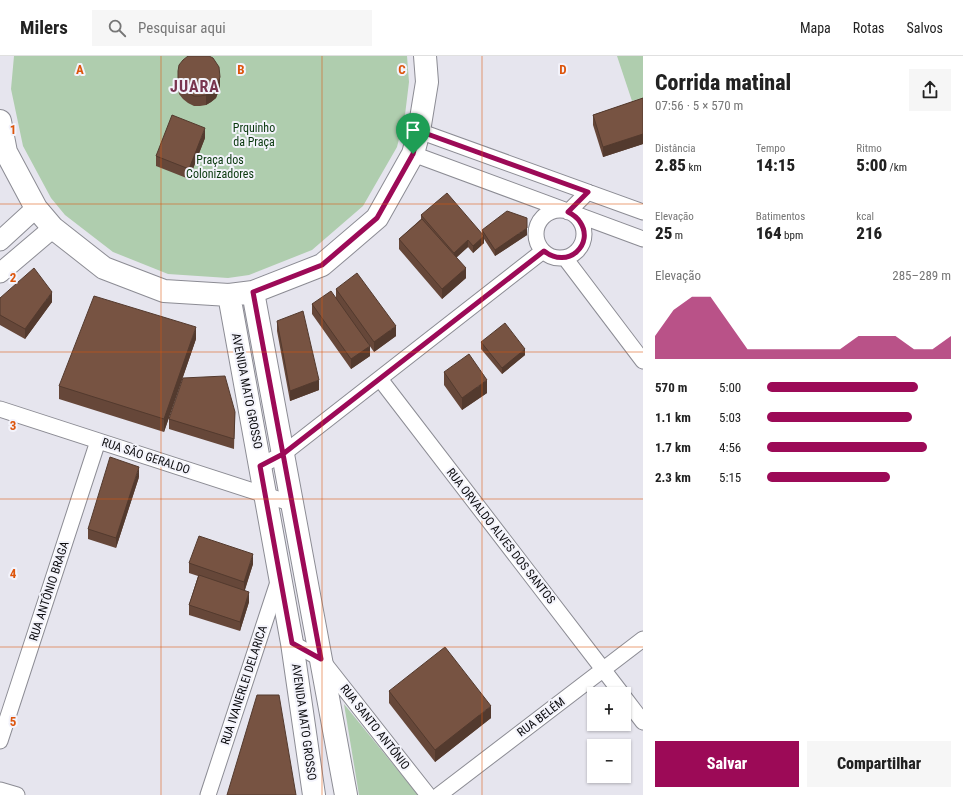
<!DOCTYPE html>
<html lang="pt">
<meta charset="utf-8">
<style>
body{margin:0;font-family:"Roboto Condensed",sans-serif;background:#f6f6f6;color:#222;height:100vh;display:flex;flex-direction:column;font-size:15px;white-space:nowrap}
*{box-sizing:border-box;margin:0}
p{font-size:13px;color:#767676}
.icon{flex:none;width:22px;height:22px;fill:none;stroke:currentColor;stroke-width:2;stroke-linecap:round;stroke-linejoin:round}
.map{position:relative;flex:1;overflow:hidden}
.side{display:flex;flex-direction:column;background:#fff;width:320px}
.side>*{flex:none}
.buttons{position:absolute;left:587px;top:631px;display:grid;gap:8px}
.buttons a{display:grid;place-items:center;width:44px;height:44px;border-radius:0px;background:#fff;box-shadow:0 1px 3px #0004;font-size:20px}
.pin{position:absolute;display:grid;place-items:center;width:34px;height:34px;color:#fff;margin:-41px -17px;border-radius:50% 50% 50% 0;rotate:-45deg;box-shadow:0 0 4px #0007}
.pin .icon{rotate:45deg}
.round{display:grid;place-items:center;flex:none;width:42px;height:42px;border-radius:0px;background:#f6f6f6}
.headline{display:flex;align-items:center;justify-content:space-between;height:68px;padding:0 12px}
h1{font-size:22px;font-weight:800;line-height:30px}
.metrics{display:grid;grid-template-columns:repeat(3,1fr);gap:6px;height:68px;padding:4px 12px}
.metrics div{display:grid;align-content:center}
.metrics b{font-size:17px;font-weight:800}
.metrics small{font-size:11px;font-weight:400}
.metrics p{font-size:11px}
.chart{height:112px;padding:8px 12px}
.chart p{display:flex;justify-content:space-between}
.chart svg{width:100%;height:72px;margin-top:4px;fill:#9c0a57;opacity:.7}
.cta{display:flex;gap:8px;margin-top:auto;padding:8px 12px}
.cta a{flex:1;height:46px;border-radius:0px;background:#9c0a57;color:#fff;font-size:16px;font-weight:800;line-height:46px;text-align:center}
.cta a+a{background:#f6f6f6;color:#222}
ul{padding:0 12px;list-style:none;font-size:13px}
li{display:grid;grid-template-columns:64px 48px 1fr;align-items:center;height:30px}
li i{height:10px;border-radius:5px;background:#9c0a57}
header{display:flex;align-items:center;gap:24px;box-sizing:border-box;height:56px;padding:0 20px;background:#fff;border-bottom:1px solid #e0e0e0}
header strong{font-size:19px}
nav{display:flex;gap:22px;margin-inline-start:auto;font-size:14px}
.search{width:280px;height:36px;background:#f6f6f6;display:flex;align-items:center;gap:10px;box-sizing:border-box;padding:0 14px;border-radius:0px;color:#767676;font-size:15px}
main{display:flex;flex:1;min-height:0}
.map>svg:first-child{display:block}
</style>
<header>
<strong>Milers</strong>
<div class="search"><svg class="icon" aria-label="search" viewBox="0 0 24 24"><circle cx="10" cy="10" r="6"/><path d="M15 15l6 6"/></svg>Pesquisar aqui</div>
<nav><a>Mapa</a><a>Rotas</a><a>Salvos</a></nav>
</header>
<main>
<div class="map">
<svg width="643" height="739" viewBox="0 0 643 739">
<rect width="100%" height="100%" fill="#e6e5ee"/>
<path fill="#afcdae" d="M 14,0 L 407,0 L 409,26 L 405,59 L 397,91 L 363,150 L 312,194 L 249,219 L 228,222 L 168,218 L 113,196 L 65,159 L 51,142 L 23,90 L 11,33 Z
M 617,0 L 643,0 L 643,42 L 632,45 Z
M 344,648 L 418,739 L 359,739 Z"/>
<g fill="none" stroke-linecap="round" stroke-linejoin="round">
<g stroke="#8c8c94" stroke-width="17">
<path id="minor" d="M 419,75 L 643,156
M 413,98 L 643,183
M536 178a24 24 0 1 1 48 0a24 24 0 1 1-48 0Z
M 568,156 L 588,136
M 565,202 L 643,305
M 380,323 L 622,638
M 0,353 L 293,448
M 260,410 L 283,398 L 543,195
M 292,587 L 321,603 L 428,739
M 624,641 L 643,666
M 0,685 L 98,385
M 0,734 L 17,739
M 208,739 L 279,523
M 439,739 L 643,583"/>
</g>
<g stroke="#8c8c94" stroke-width="21">
<path id="tertiary" d="M 0,185 L 36,152
M 0,217 L 53,172"/>
</g>
<g stroke="#8c8c94" stroke-width="24">
<path id="secondary" d="M 0,65 L 6,96 L 36,152 L 53,172 L 104,212 L 164,235 L 229,239 L 253,236 L 322,209 L 377,162 L 413,98 L 419,75 L 427,26 L 425,0
M 253,236 L 346,739
M 229,239 L 292,587 L 314,739"/>
</g>
<use href="#minor" stroke="#fff" stroke-width="15"/>
<use href="#tertiary" stroke="#fff" stroke-width="19"/>
<use href="#secondary" stroke="#fff" stroke-width="22"/>
</g>
<path fill="#664739" d="M 178,22 L 220,31 L 216,42 L 211,46 L 206,49 L 200,50 L 194,50 L 188,47 L 183,43 L 179,38 L 178,32 Z
M 643,42 L 643,88 L 603,101 L 593,69 L 593,59 Z
M 205,82 L 189,123 L 156,110 L 156,100 Z
M 421,159 L 482,179 L 482,174 L 527,179 L 495,200 L 484,183 L 484,187 L 473,197 L 468,191 L 456,201 L 466,222 L 442,243 L 399,193 L 399,183 L 421,163 Z
M 336,233 L 396,280 L 374,296 L 367,286 L 370,300 L 351,313 L 312,258 L 312,248 L 336,242 Z
M 0,242 L 52,246 L 25,283 L 0,269 Z
M 277,265 L 319,334 L 290,345 L 277,275 Z
M 196,283 L 164,376 L 59,343 L 59,330 Z
M 481,286 L 525,299 L 502,318 L 481,293 Z
M 444,316 L 487,337 L 462,354 L 444,329 Z
M 235,356 L 234,393 L 169,373 L 169,363 Z
M 139,421 L 116,492 L 88,483 L 88,473 Z
M 189,507 L 253,508 L 245,534 L 249,546 L 240,575 L 189,559 L 189,549 L 198,520 L 189,517 Z
M 389,635 L 491,662 L 435,706 L 389,647 Z"/>
<path fill="#533a2e" d="M 220,21 L 220,31 L 216,42 L 211,46 L 206,49 L 206,39 Z
M 205,72 L 205,82 L 189,123 L 189,113 Z
M 643,78 L 643,88 L 603,101 L 603,91 Z
M 527,172 L 527,179 L 495,200 L 495,194 Z
M 484,180 L 484,187 L 473,197 L 473,190 Z
M 468,184 L 468,191 L 454,204 L 454,197 Z
M 466,212 L 466,222 L 442,243 L 442,233 Z
M 52,236 L 52,246 L 25,283 L 25,273 Z
M 396,270 L 396,280 L 374,296 L 374,286 Z
M 196,271 L 196,283 L 164,376 L 164,363 Z
M 370,290 L 370,300 L 351,313 L 351,303 Z
M 525,293 L 525,299 L 502,318 L 502,312 Z
M 319,324 L 319,334 L 290,345 L 290,335 Z
M 487,324 L 487,337 L 462,354 L 462,342 Z
M 139,411 L 139,421 L 116,492 L 116,482 Z
M 253,498 L 253,508 L 244,536 L 244,526 Z
M 249,536 L 249,546 L 240,575 L 240,566 Z
M 491,650 L 491,662 L 435,706 L 435,694 Z"/>
<path fill="#775342" stroke="#533a2e" d="M 188,0 L 209,0 L 213,2 L 219,11 L 220,21 L 216,32 L 211,36 L 206,39 L 200,40 L 194,40 L 188,37 L 183,33 L 179,28 L 178,22 L 178,15 L 179,9 L 183,4 Z
M 643,42 L 643,78 L 603,91 L 593,59 Z
M 172,59 L 205,72 L 189,113 L 156,100 Z
M 447,137 L 484,180 L 473,190 L 468,184 L 454,197 L 421,159 Z
M 507,155 L 527,162 L 527,172 L 495,194 L 482,174 Z
M 422,163 L 466,212 L 442,233 L 399,183 Z
M 34,212 L 52,236 L 25,273 L 0,259 L 0,242 Z
M 357,217 L 396,270 L 374,286 L 336,233 Z
M 331,235 L 370,290 L 351,303 L 312,248 Z
M 94,240 L 196,271 L 164,363 L 59,330 Z
M 303,255 L 319,324 L 290,335 L 277,265 Z
M 505,267 L 525,293 L 502,312 L 481,286 Z
M 469,298 L 487,324 L 462,342 L 444,316 Z
M 225,320 L 235,356 L 234,383 L 169,363 L 183,322 Z
M 110,401 L 139,411 L 116,482 L 88,473 Z
M 199,480 L 253,498 L 244,526 L 189,507 Z
M 199,519 L 249,536 L 240,566 L 189,549 Z
M 445,591 L 491,650 L 435,694 L 389,635 Z
M 257,639 L 279,639 L 296,739 L 227,739 Z"/>
<g fill="none" stroke-linecap="round" stroke-linejoin="round">
<g stroke="#fff" stroke-width="8">
<path id="route" d="M 413,98 L 377,162 L 322,209 L 253,236 L 283,398 L 260,410 L 292,587 L 321,603 L 283,398 L 544,195 C 568,214 595,188 580,166 C 577,161 572,158 568,156 L 588,136 L 419,75 L 413,98"/>
</g>
<use href="#route" stroke="#9c0a57" stroke-width="5"/>
</g>
<path fill="none" stroke="#dd550c" stroke-width="1" stroke-opacity="0.55" d="M 161,0 L 161,739M 322,0 L 322,739M 482,0 L 482,739M 0,148 L 643,148M 0,296 L 643,296M 0,443 L 643,443M 0,591 L 643,591"/>
<g text-anchor="middle" dominant-baseline="central" stroke-width="4" stroke-linejoin="round" paint-order="stroke">
<g font-size="12" fill="#09380d" stroke="#f3f3fb">
<text x="254" y="72">Prquinho<tspan x="254" dy="14">da Praça</tspan></text>
<text x="220" y="104">Praça dos<tspan x="220" dy="14">Colonizadores</tspan></text>
</g>
<g font-size="12" fill="#0c0c0f" stroke="#f3f3fb">
<text transform="translate(247 335) rotate(79)">AVENIDA MATO GROSSO</text>
<text transform="translate(146 400) rotate(18)">RUA SÃO GERALDO</text>
<text transform="translate(501 480) rotate(52)">RUA ORVALDO ALVES DOS SANTOS</text>
<text transform="translate(49 535) rotate(-72)">RUA ANTÔNIO BRAGA</text>
<text transform="translate(244 629) rotate(-72)">RUA IVANERLEI DELARICA</text>
<text transform="translate(541 661) rotate(-37)">RUA BELÉM</text>
<text transform="translate(304 666) rotate(82)">AVENIDA MATO GROSSO</text>
<text transform="translate(375 671) rotate(52)">RUA SANTO ANTÔNIO</text>
</g>
<g font-size="16" font-weight="bold" letter-spacing="1" fill="#793550" stroke="#f3f3fb">
<text x="195" y="30">JUARA</text>
</g>
</g>
<g font-size="13" text-anchor="middle" font-weight="bold" fill="#dd550c" stroke="#f3f3fb" stroke-width="4" stroke-linejoin="round" paint-order="stroke">
<text x="80" y="18">A</text>
<text x="241" y="18">B</text>
<text x="402" y="18">C</text>
<text x="563" y="18">D</text>
<text x="13" y="78">1</text>
<text x="13" y="226">2</text>
<text x="13" y="374">3</text>
<text x="13" y="522">4</text>
<text x="13" y="670">5</text>
</g>
</svg>
<div class="buttons">
<a>+</a>
<a>−</a>
</div>
<div class="pin" style="left:413px;top:98px;background:#1e9e55"><svg class="icon" aria-label="arrive" viewBox="0 0 24 24"><path d="M6 21V4h12l-3 4 3 4H6"/></svg></div>
</div>
<section class="side">
<div class="headline"><div><h1>Corrida matinal</h1><p>07:56 · 5 × 570 m</p></div><a class="round"><svg class="icon" aria-label="share" viewBox="0 0 24 24"><path d="M12 15V3M7 8l5-5 5 5M5 13v7h14v-7"/></svg></a></div>
<div class="metrics">
<div><p>Distância</p><b>2.85<small> km</small></b></div>
<div><p>Tempo</p><b>14:15</b></div>
<div><p>Ritmo</p><b>5:00<small> /km</small></b></div>
</div>
<div class="metrics">
<div><p>Elevação</p><b>25<small> m</small></b></div>
<div><p>Batimentos</p><b>164<small> bpm</small></b></div>
<div><p>kcal</p><b>216</b></div>
</div>
<div class="chart"><p><span>Elevação</span>285–289 m</p>
<svg viewBox="0 0 160 44" preserveAspectRatio="none"><path d="M0 44V30L10 14L20 6L30 6L40 22L50 38L60 38L70 38L80 38L90 38L100 38L110 30L120 30L130 30L140 38L150 38L160 30V44z"/></svg>
</div>
<ul>
<li><b>570 m</b>5:00<i style="width:82%"></i></li>
<li><b>1.1 km</b>5:03<i style="width:79%"></i></li>
<li><b>1.7 km</b>4:56<i style="width:87%"></i></li>
<li><b>2.3 km</b>5:15<i style="width:67%"></i></li>
</ul>
<div class="cta"><a>Salvar</a><a>Compartilhar</a></div>
</section>
</main>
